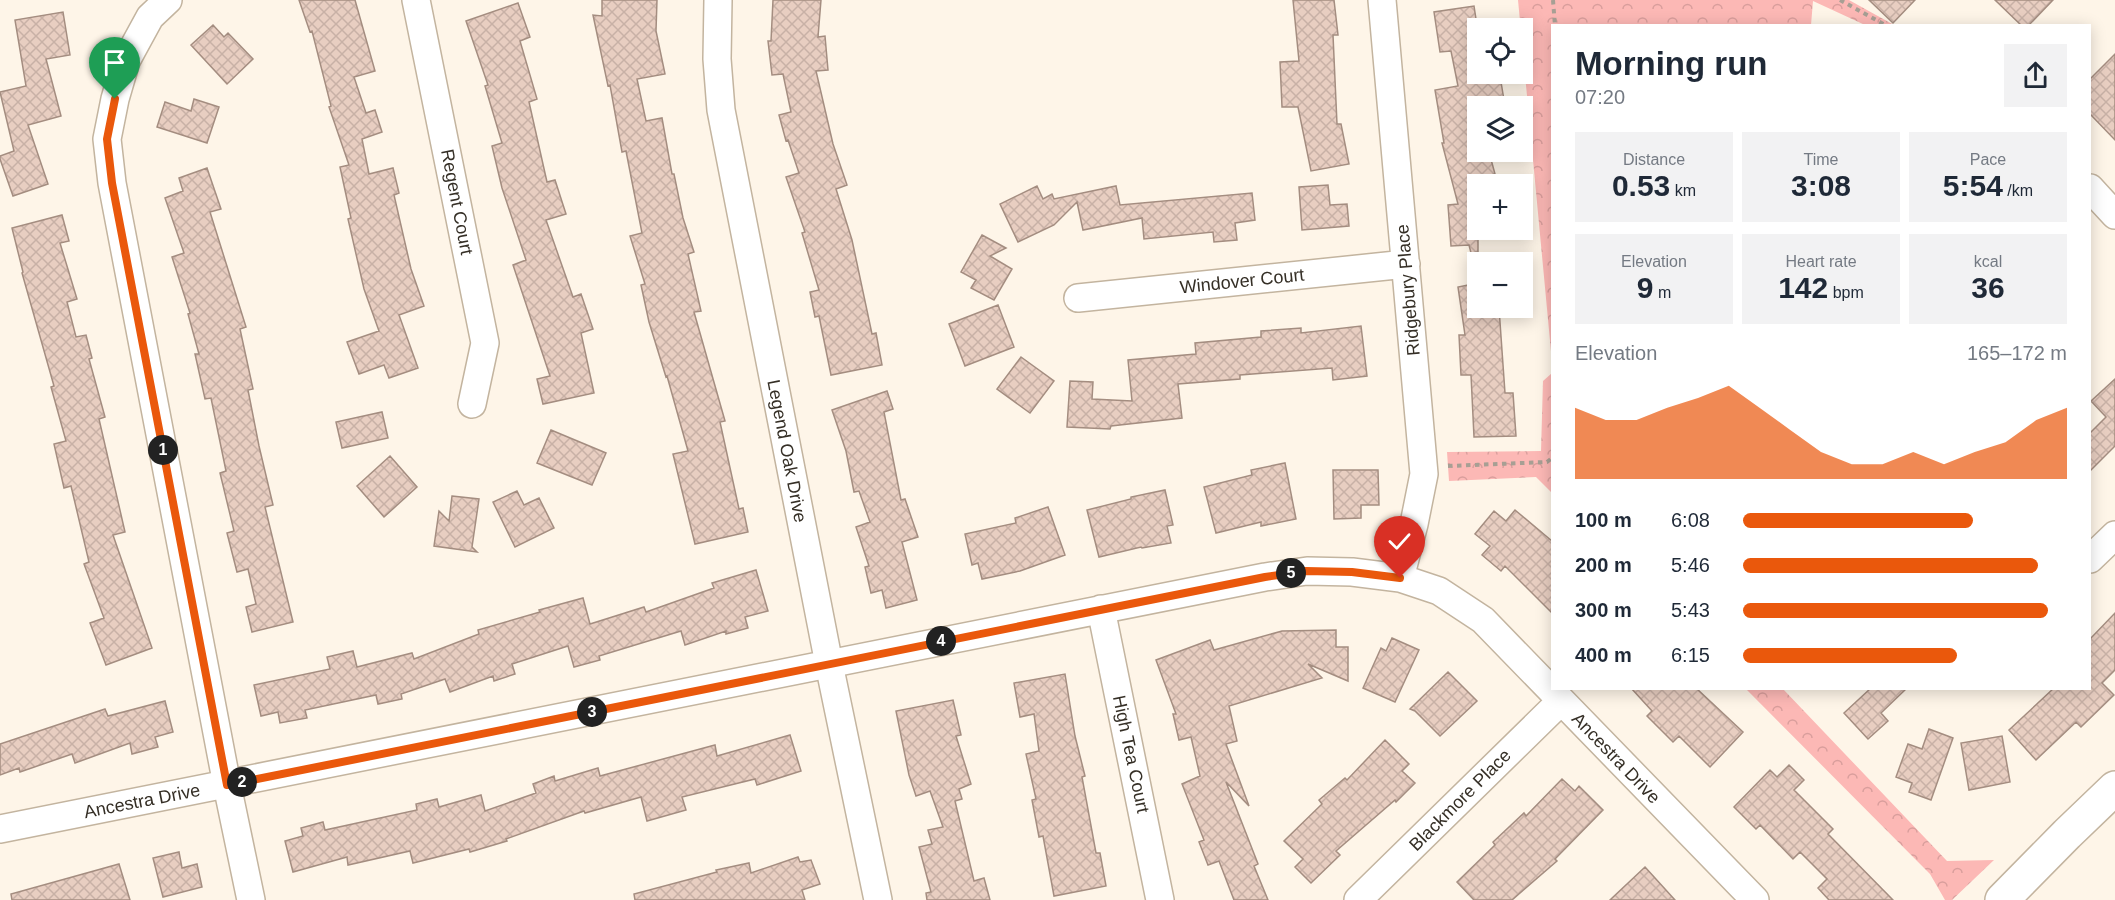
<!DOCTYPE html>
<meta charset="utf-8">
<style>
body{margin:0;font-family:Helvetica,sans-serif;background:#f2f2f3;color:#1f2937;height:100vh;display:flex;flex-direction:column;font-size:22px;white-space:nowrap}
*{box-sizing:border-box;margin:0}
p{font-size:20px;color:#747a83}
.icon{flex:none;width:33px;height:33px;fill:none;stroke:currentColor;stroke-width:2;stroke-linecap:round;stroke-linejoin:round}
.map{position:relative;flex:1;overflow:hidden}
.details{position:absolute;left:1551px;top:24px;width:540px;height:666px;display:flex;flex-direction:column;background:#fff;border-radius:0px;box-shadow:0 3px 15px #0003}
.details>*{flex:none}
.tools{position:absolute;left:1467px;top:18px;display:grid;gap:12px}
.tools a{display:grid;place-items:center;width:66px;height:66px;border-radius:0px;background:#fff;box-shadow:0 3px 15px #0003;font-size:30px}
.pin{position:absolute;display:grid;place-items:center;width:51px;height:51px;color:#fff;margin:-62px -26px;border-radius:50% 50% 50% 0;rotate:-45deg;box-shadow:0 0 6px #0007}
.pin .icon{rotate:45deg}
.km{position:absolute;width:30px;height:30px;margin:-15px;border-radius:50%;background:#222;color:#fff;font-size:16px;line-height:30px;text-align:center}
.round{display:grid;place-items:center;flex:none;width:63px;height:63px;border-radius:0px;background:#f2f2f3}
.headline{display:flex;align-items:center;justify-content:space-between;height:102px;padding:0 24px}
h1{font-size:33px;font-weight:600;line-height:45px}
.metrics{display:grid;grid-template-columns:repeat(3,1fr);gap:9px;height:102px;padding:6px 24px}
.metrics div{display:grid;align-content:center;border-radius:0px;background:#f2f2f3;text-align:center}
.metrics b{font-size:30px;font-weight:600}
.metrics small{font-size:16px;font-weight:400}
.metrics p{font-size:16px}
.chart{height:168px;padding:12px 24px}
.chart p{display:flex;justify-content:space-between}
.chart svg{width:100%;height:108px;margin-top:6px;fill:#ea580c;opacity:.7}
ul{padding:0 24px;list-style:none;font-size:20px}
li{display:grid;grid-template-columns:96px 72px 1fr;align-items:center;height:45px}
li i{height:15px;border-radius:8px;background:#ea580c}
.map>svg:first-child{display:block}
</style>
<div class="map">
<svg width="2115" height="900" viewBox="0 0 2115 900">
<defs>
<pattern id="park-crowns" width="20" height="18" patternUnits="userSpaceOnUse" patternTransform="scale(1.5)"><rect width="20" height="18" fill="#fcb8b5"/><path d="M2 6a3 3 0 1 1 6 0M12 15a3 3 0 1 1 6 0" fill="none" stroke="#d99e9c"/></pattern>
<pattern id="building-cross-hatch" width="8" height="8" patternUnits="userSpaceOnUse" patternTransform="scale(1.5)"><rect width="8" height="8" fill="#e8cec1"/><path d="M0 0l8 8M0 8l8-8" fill="none" stroke="#c8b1a6"/></pattern>
</defs>
<rect width="100%" height="100%" fill="#fef5e8"/>
<path fill="url(#park-crowns)" d="M 1518,0 L 1849,0 L 1894,25 L 1865,25 L 1813,1 L 1811,25 L 1552,26 L 1552,362 Z
M 1552,373 L 1552,493 L 1536,477 L 1449,481 L 1447,452 L 1541,451 L 1543,381 Z
M 1746,689 L 1783,689 L 1947,861 L 1994,860 L 1952,900 L 1945,900 L 1930,874 Z"/>
<path fill="url(#building-cross-hatch)" stroke="#a48d80" stroke-width="1.5" d="M 299,0 L 355,0 L 375,71 L 354,77 L 366,113 L 375,110 L 382,132 L 362,139 L 369,174 L 393,168 L 399,193 L 394,195 L 411,269 L 424,306 L 399,315 L 418,368 L 389,378 L 384,365 L 359,374 L 347,342 L 379,331 L 364,289 L 348,219 L 351,218 L 340,167 L 349,165 L 329,107 L 331,106 L 312,31 L 310,32 Z
M 602,0 L 657,0 L 656,31 L 665,74 L 637,79 L 646,121 L 662,118 L 672,174 L 674,174 L 683,218 L 694,252 L 688,254 L 701,311 L 694,312 L 725,421 L 720,422 L 739,509 L 743,508 L 748,532 L 695,544 L 673,454 L 688,451 L 667,376 L 666,377 L 649,322 L 641,285 L 645,284 L 630,236 L 642,233 L 626,151 L 622,152 L 610,85 L 608,86 L 593,15 L 602,16 Z
M 773,0 L 821,0 L 818,37 L 825,36 L 828,70 L 816,71 L 833,144 L 847,185 L 836,189 L 852,240 L 872,334 L 876,333 L 882,365 L 831,375 L 819,316 L 815,317 L 810,292 L 819,290 L 802,233 L 805,232 L 786,177 L 799,173 L 788,140 L 786,141 L 779,115 L 791,112 L 783,74 L 772,75 L 768,41 L 771,41 Z
M 1293,0 L 1334,0 L 1338,35 L 1333,35 L 1337,124 L 1341,124 L 1349,164 L 1311,171 L 1298,107 L 1282,107 L 1280,62 L 1299,61 Z
M 1869,0 L 1915,0 L 1893,23 Z
M 1995,0 L 2053,0 L 2028,26 L 2022,26 Z
M 518,3 L 530,37 L 520,41 L 537,99 L 529,102 L 547,182 L 555,180 L 566,214 L 546,220 L 573,297 L 581,294 L 593,329 L 581,333 L 594,393 L 543,404 L 537,379 L 550,376 L 513,265 L 526,260 L 502,188 L 492,146 L 502,143 L 485,86 L 488,85 L 466,21 Z
M 1474,6 L 1478,32 L 1478,74 L 1491,74 L 1492,83 L 1501,82 L 1505,106 L 1478,106 L 1478,152 L 1489,152 L 1495,174 L 1478,178 L 1478,252 L 1471,253 L 1469,245 L 1451,246 L 1448,205 L 1458,204 L 1442,143 L 1444,143 L 1435,90 L 1458,86 L 1451,51 L 1440,52 L 1434,12 Z
M 63,12 L 70,55 L 46,59 L 61,116 L 28,125 L 48,184 L 13,196 L 0,159 L 0,156 L 14,151 L 0,92 L 26,86 L 15,20 Z
M 213,25 L 224,37 L 228,33 L 253,59 L 227,84 L 191,45 Z
M 2115,54 L 2115,140 L 2090,114 L 2090,79 Z
M 194,99 L 219,107 L 207,143 L 157,127 L 165,102 L 191,111 Z
M 207,168 L 221,209 L 210,212 L 246,327 L 240,329 L 253,389 L 248,390 L 259,446 L 273,505 L 265,507 L 293,622 L 252,632 L 246,607 L 256,604 L 248,569 L 237,572 L 227,533 L 234,531 L 220,473 L 226,471 L 211,398 L 205,399 L 195,354 L 199,354 L 188,314 L 190,313 L 172,257 L 184,253 L 165,198 L 183,191 L 179,178 Z
M 1328,185 L 1330,205 L 1347,204 L 1349,226 L 1302,230 L 1299,187 Z
M 1037,186 L 1043,199 L 1052,194 L 1054,199 L 1116,186 L 1120,205 L 1252,193 L 1255,220 L 1235,223 L 1237,240 L 1214,242 L 1213,232 L 1144,239 L 1142,218 L 1083,230 L 1077,202 L 1054,225 L 1018,242 L 1000,204 Z
M 62,215 L 69,241 L 60,243 L 77,299 L 67,302 L 76,337 L 86,335 L 92,358 L 89,359 L 105,417 L 99,419 L 125,532 L 113,535 L 152,648 L 106,665 L 90,623 L 104,618 L 84,564 L 89,562 L 71,486 L 64,488 L 54,444 L 66,441 L 51,387 L 54,386 L 22,273 L 23,272 L 12,228 Z
M 982,235 L 1006,248 L 990,256 L 1012,269 L 994,300 L 971,288 L 976,280 L 961,272 Z
M 1478,283 L 1478,308 L 1499,308 L 1505,393 L 1513,393 L 1516,436 L 1474,437 L 1471,375 L 1461,375 L 1459,335 L 1465,335 L 1458,287 Z
M 998,305 L 1014,347 L 965,366 L 949,324 Z
M 1361,326 L 1367,376 L 1333,380 L 1332,368 L 1240,375 L 1240,379 L 1178,384 L 1182,418 L 1111,426 L 1110,429 L 1067,427 L 1070,381 L 1093,382 L 1092,399 L 1132,401 L 1128,360 L 1196,354 L 1195,343 L 1261,337 L 1261,331 L 1301,328 L 1301,333 Z
M 1021,357 L 1054,381 L 1030,413 L 997,389 Z
M 2115,379 L 2115,446 L 2090,471 L 2090,433 L 2106,417 L 2091,401 Z
M 887,391 L 893,409 L 884,412 L 901,500 L 905,499 L 918,537 L 902,542 L 917,600 L 886,608 L 882,590 L 871,593 L 865,567 L 869,566 L 856,527 L 870,522 L 859,491 L 854,492 L 846,451 L 832,410 Z
M 382,412 L 388,438 L 342,448 L 336,422 Z
M 551,430 L 606,453 L 592,485 L 537,463 Z
M 390,456 L 417,487 L 384,517 L 357,486 Z
M 1285,463 L 1296,519 L 1261,526 L 1261,522 L 1216,533 L 1204,487 L 1252,475 L 1251,470 Z
M 1333,470 L 1378,470 L 1379,505 L 1361,505 L 1361,518 L 1334,519 Z
M 1165,490 L 1173,525 L 1167,526 L 1171,543 L 1142,548 L 1141,547 L 1099,557 L 1087,510 L 1131,499 L 1131,497 Z
M 517,491 L 524,505 L 539,498 L 554,528 L 515,547 L 493,502 Z
M 452,496 L 479,499 L 472,547 L 477,552 L 434,546 L 439,511 L 449,521 Z
M 1048,507 L 1065,555 L 1020,571 L 982,579 L 978,563 L 972,565 L 965,534 L 1016,523 L 1015,518 Z
M 1515,510 L 1552,541 L 1552,613 L 1505,566 L 1501,571 L 1482,555 L 1490,546 L 1475,534 L 1494,511 L 1506,521 Z
M 756,570 L 768,611 L 745,617 L 748,628 L 726,634 L 726,631 L 685,645 L 681,631 L 599,656 L 600,660 L 574,667 L 568,646 L 512,664 L 515,674 L 494,681 L 493,676 L 450,692 L 445,679 L 401,694 L 402,699 L 378,704 L 376,695 L 305,710 L 307,718 L 280,723 L 278,712 L 261,716 L 254,685 L 330,669 L 327,657 L 353,651 L 357,667 L 412,653 L 414,659 L 479,634 L 478,630 L 540,612 L 539,610 L 583,598 L 590,624 L 644,607 L 646,612 L 714,588 L 712,583 Z
M 2115,613 L 2115,670 L 2102,683 L 2114,695 L 2081,727 L 2076,722 L 2036,760 L 2009,730 L 2054,688 L 2090,688 L 2090,639 Z
M 1336,630 L 1336,647 L 1348,647 L 1348,681 L 1308,664 L 1322,678 L 1229,706 L 1237,741 L 1226,744 L 1249,806 L 1226,782 L 1258,864 L 1254,866 L 1268,900 L 1234,900 L 1219,861 L 1208,865 L 1199,842 L 1204,840 L 1182,784 L 1200,776 L 1191,737 L 1179,740 L 1173,714 L 1176,714 L 1156,660 L 1210,640 L 1214,650 L 1282,631 Z
M 1392,638 L 1419,650 L 1395,702 L 1363,688 L 1381,648 L 1386,651 Z
M 1448,672 L 1477,701 L 1440,736 L 1415,711 L 1410,709 Z
M 1065,674 L 1075,736 L 1085,776 L 1082,777 L 1096,853 L 1100,853 L 1106,886 L 1054,896 L 1043,836 L 1039,837 L 1032,800 L 1036,799 L 1026,754 L 1039,751 L 1034,714 L 1020,717 L 1014,683 Z
M 1631,688 L 1696,688 L 1743,732 L 1710,767 L 1679,736 L 1673,742 L 1647,716 L 1652,711 Z
M 1871,688 L 1907,688 L 1881,713 L 1888,721 L 1868,739 L 1844,713 Z
M 953,700 L 961,735 L 956,736 L 971,784 L 959,789 L 962,799 L 955,801 L 974,881 L 984,878 L 990,900 L 927,900 L 926,893 L 931,892 L 919,847 L 932,844 L 928,830 L 943,827 L 930,791 L 916,796 L 909,775 L 896,711 Z
M 165,701 L 173,732 L 155,737 L 158,747 L 132,754 L 130,743 L 75,763 L 72,754 L 20,772 L 19,768 L 0,775 L 0,744 L 105,709 L 108,716 Z
M 1929,729 L 1953,738 L 1931,800 L 1909,792 L 1912,783 L 1896,777 L 1908,744 L 1922,749 Z
M 790,735 L 801,771 L 757,785 L 755,779 L 682,797 L 686,810 L 647,821 L 641,797 L 585,813 L 584,811 L 506,839 L 507,841 L 470,852 L 469,849 L 413,863 L 410,851 L 348,865 L 347,857 L 293,872 L 285,841 L 303,836 L 301,828 L 323,822 L 325,830 L 417,810 L 416,804 L 437,799 L 439,807 L 481,795 L 485,811 L 536,793 L 533,784 L 554,776 L 555,781 L 598,768 L 600,776 L 715,745 L 717,756 Z
M 2002,736 L 2010,782 L 1969,790 L 1961,743 Z
M 1385,740 L 1409,764 L 1402,771 L 1415,783 L 1396,802 L 1395,800 L 1336,851 L 1340,855 L 1311,883 L 1295,867 L 1303,859 L 1284,841 L 1322,804 L 1319,800 L 1345,778 L 1347,780 Z
M 1789,765 L 1804,780 L 1794,790 L 1833,829 L 1828,834 L 1893,900 L 1829,900 L 1818,888 L 1827,879 L 1800,852 L 1793,859 L 1760,825 L 1756,829 L 1734,807 L 1770,770 L 1777,777 Z
M 1562,779 L 1575,791 L 1579,786 L 1603,810 L 1555,859 L 1557,861 L 1512,900 L 1474,900 L 1457,882 L 1495,845 L 1493,842 L 1524,813 L 1526,816 Z
M 179,852 L 182,868 L 197,864 L 202,887 L 163,897 L 153,858 Z
M 798,857 L 800,862 L 811,860 L 820,884 L 802,890 L 805,900 L 635,900 L 634,894 L 717,872 L 716,870 L 749,863 L 751,873 Z
M 119,864 L 130,900 L 12,900 L 11,894 Z
M 1645,867 L 1675,900 L 1610,900 Z"/>
<g fill="none" stroke-linecap="round" stroke-linejoin="round">
<g stroke="#c3b49f" stroke-width="30">
<path id="minor" d="M 168,0 L 150,17 L 126,61 L 115,99 L 107,139 L 112,183 L 227,785 L 251,900
M 416,0 L 485,343 L 472,404
M 718,0 L 717,59 L 721,110 L 829,664 L 878,900
M 1382,0 L 1424,474 L 1414,524 L 1400,578
M 2090,188 L 2115,215
M 1078,298 L 1406,264
M 2090,559 L 2115,535
M 1101,609 L 1160,900
M 0,829 L 1265,577 L 1307,571 L 1352,572 L 1400,578 L 1439,591 L 1483,620 L 1755,900
M 1358,900 L 1561,701"/>
</g>
<g stroke="#c3b49f" stroke-width="36">
<path id="major" d="M 2002,900 L 2067,834 L 2115,788"/>
</g>
<path stroke="#a79f94" stroke-width="4" stroke-dasharray="4.5 4.5" stroke-linecap="butt" d="M 1553,0 L 1555,26
M 1840,0 L 1887,26
M 1448,466 L 1547,462 L 1552,458"/>
<use href="#minor" stroke="#fff" stroke-width="27"/>
<use href="#major" stroke="#fff" stroke-width="33"/>
</g>
<g fill="none" stroke-linecap="round" stroke-linejoin="round">
<g stroke="#fff" stroke-width="12">
<path id="route" d="M 115,99 L 107,139 L 112,183 L 227,785 L 1265,577 L 1306,571 L 1352,572 L 1400,578"/>
</g>
<use href="#route" stroke="#ea580c" stroke-width="8"/>
</g>
<g text-anchor="middle" dominant-baseline="central" stroke-width="5" stroke-linejoin="round" paint-order="stroke">
<g font-size="18" fill="#352f26" stroke="#fff">
<text transform="translate(457 202) rotate(79)">Regent Court</text>
<text transform="translate(1242 281) rotate(-6)">Windover Court</text>
<text transform="translate(1408 290) rotate(-95)">Ridgebury Place</text>
<text transform="translate(787 451) rotate(79)">Legend Oak Drive</text>
<text transform="translate(1131 754) rotate(78)">High Tea Court</text>
<text transform="translate(1616 758) rotate(46)">Ancestra Drive</text>
<text transform="translate(1460 800) rotate(-45)">Blackmore Place</text>
<text transform="translate(142 801) rotate(-11)">Ancestra Drive</text>
</g>
</g>
</svg>
<div class="tools">
<a><svg class="icon" aria-label="locate" viewBox="0 0 24 24"><circle cx="12" cy="12" r="6"/><path d="M12 2v4M12 18v4M2 12h4M18 12h4"/></svg></a>
<a><svg class="icon" aria-label="layers" viewBox="0 0 24 24"><path d="M12 4l9 5-9 5-9-5zM3 14l9 5 9-5"/></svg></a>
<a>+</a>
<a>−</a>
</div>
<div class="pin" style="left:115px;top:99px;background:#1e9e55"><svg class="icon" aria-label="arrive" viewBox="0 0 24 24"><path d="M6 21V4h12l-3 4 3 4H6"/></svg></div>
<div class="pin" style="left:1400px;top:578px;background:#d93025"><svg class="icon" aria-label="check" viewBox="0 0 24 24"><path d="M5 12l5 5 9-10"/></svg></div>
<b class="km" style="left:163px;top:450px">1</b>
<b class="km" style="left:242px;top:782px">2</b>
<b class="km" style="left:592px;top:712px">3</b>
<b class="km" style="left:941px;top:641px">4</b>
<b class="km" style="left:1291px;top:573px">5</b>
<section class="details">
<div class="headline"><div><h1>Morning run</h1><p>07:20</p></div><a class="round"><svg class="icon" aria-label="share" viewBox="0 0 24 24"><path d="M12 15V3M7 8l5-5 5 5M5 13v7h14v-7"/></svg></a></div>
<div class="metrics">
<div><p>Distance</p><b>0.53<small> km</small></b></div>
<div><p>Time</p><b>3:08</b></div>
<div><p>Pace</p><b>5:54<small> /km</small></b></div>
</div>
<div class="metrics">
<div><p>Elevation</p><b>9<small> m</small></b></div>
<div><p>Heart rate</p><b>142<small> bpm</small></b></div>
<div><p>kcal</p><b>36</b></div>
</div>
<div class="chart"><p><span>Elevation</span>165–172 m</p>
<svg viewBox="0 0 160 44" preserveAspectRatio="none"><path d="M0 44V15L10 20L20 20L30 15L40 11L50 6L60 15L70 24L80 33L90 38L100 38L110 33L120 38L130 33L140 29L150 20L160 15V44z"/></svg>
</div>
<ul>
<li><b>100 m</b>6:08<i style="width:71%"></i></li>
<li><b>200 m</b>5:46<i style="width:91%"></i></li>
<li><b>300 m</b>5:43<i style="width:94%"></i></li>
<li><b>400 m</b>6:15<i style="width:66%"></i></li>
</ul>
</section>
</div>
